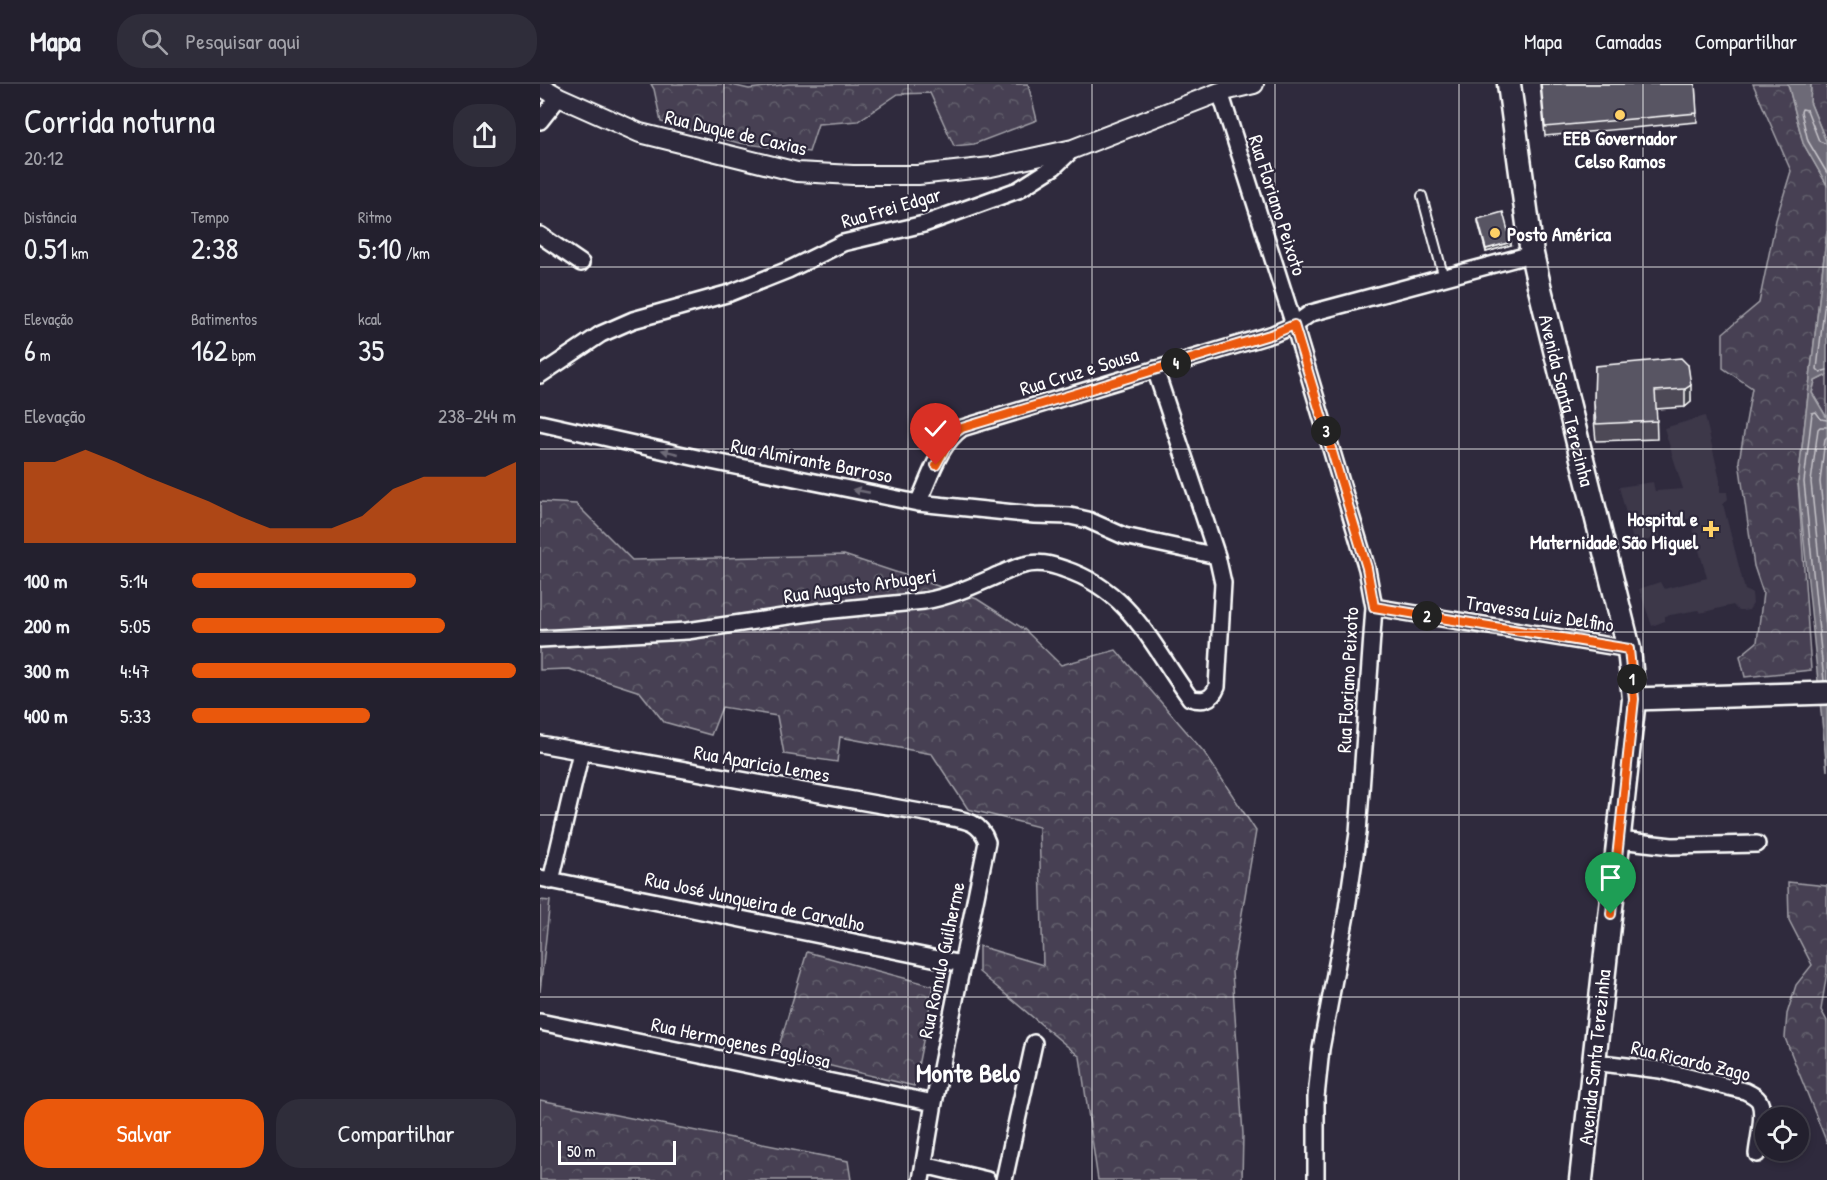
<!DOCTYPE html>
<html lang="pt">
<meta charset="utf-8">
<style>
body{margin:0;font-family:"Patrick Hand",sans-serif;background:#2f2d3a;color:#f1f3f6;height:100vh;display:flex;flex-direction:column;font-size:22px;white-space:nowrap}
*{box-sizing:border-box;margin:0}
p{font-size:20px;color:#a3a3aa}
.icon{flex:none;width:33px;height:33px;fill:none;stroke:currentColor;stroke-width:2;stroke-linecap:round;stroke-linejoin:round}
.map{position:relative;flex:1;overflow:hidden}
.drawer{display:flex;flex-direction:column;background:#23202e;width:540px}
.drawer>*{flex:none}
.buttons{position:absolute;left:1215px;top:1023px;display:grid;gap:12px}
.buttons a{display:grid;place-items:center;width:54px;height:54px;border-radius:50%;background:#23202e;box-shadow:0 3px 9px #0003,0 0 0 2px #403e4a;font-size:30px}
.scale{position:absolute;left:18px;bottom:15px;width:118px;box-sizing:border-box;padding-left:6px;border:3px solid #fff;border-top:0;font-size:16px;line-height:21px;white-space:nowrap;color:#fff;-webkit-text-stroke:4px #2f2a3d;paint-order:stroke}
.pin{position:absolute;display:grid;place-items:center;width:51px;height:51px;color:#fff;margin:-62px -26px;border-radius:50% 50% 50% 0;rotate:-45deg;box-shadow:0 0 6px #0007}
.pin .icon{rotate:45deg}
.km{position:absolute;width:30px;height:30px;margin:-15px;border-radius:50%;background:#222;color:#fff;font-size:16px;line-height:30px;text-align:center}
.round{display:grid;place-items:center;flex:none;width:63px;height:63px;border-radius:24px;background:#2f2d3a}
.head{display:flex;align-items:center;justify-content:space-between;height:102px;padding:0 24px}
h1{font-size:33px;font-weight:600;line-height:45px}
.stats{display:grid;grid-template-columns:repeat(3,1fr);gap:9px;height:102px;padding:6px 24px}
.stats div{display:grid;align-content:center}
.stats b{font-size:30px;font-weight:600}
.stats small{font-size:16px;font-weight:400}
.stats p{font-size:16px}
.chart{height:168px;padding:12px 24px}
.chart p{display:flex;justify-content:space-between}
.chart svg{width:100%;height:108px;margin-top:6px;fill:#ea580c;opacity:.7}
.action{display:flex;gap:12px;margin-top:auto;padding:12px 24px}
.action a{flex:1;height:69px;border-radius:24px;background:#ea580c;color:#fff;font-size:24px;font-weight:600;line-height:69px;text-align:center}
.action a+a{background:#2f2d3a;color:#f1f3f6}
ul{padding:0 24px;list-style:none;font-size:20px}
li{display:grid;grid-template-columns:96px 72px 1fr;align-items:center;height:45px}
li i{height:15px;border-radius:8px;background:#ea580c}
header{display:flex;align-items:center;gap:36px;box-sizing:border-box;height:84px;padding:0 30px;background:#23202e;border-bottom:2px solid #403e4a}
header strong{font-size:28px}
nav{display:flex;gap:33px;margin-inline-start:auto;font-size:21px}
.search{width:420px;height:54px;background:#2f2d3a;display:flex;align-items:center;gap:15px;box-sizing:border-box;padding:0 21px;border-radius:24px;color:#a3a3aa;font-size:22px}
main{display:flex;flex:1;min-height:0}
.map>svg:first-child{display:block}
</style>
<header>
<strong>Mapa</strong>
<div class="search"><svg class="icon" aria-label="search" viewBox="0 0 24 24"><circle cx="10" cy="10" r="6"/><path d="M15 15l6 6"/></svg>Pesquisar aqui</div>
<nav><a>Mapa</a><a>Camadas</a><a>Compartilhar</a></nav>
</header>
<main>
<section class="drawer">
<div class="head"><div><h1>Corrida noturna</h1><p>20:12</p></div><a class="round"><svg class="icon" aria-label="share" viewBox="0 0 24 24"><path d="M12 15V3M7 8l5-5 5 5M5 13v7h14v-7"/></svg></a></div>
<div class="stats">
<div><p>Distância</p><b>0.51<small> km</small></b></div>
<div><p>Tempo</p><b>2:38</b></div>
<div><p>Ritmo</p><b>5:10<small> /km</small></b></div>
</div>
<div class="stats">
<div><p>Elevação</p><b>6<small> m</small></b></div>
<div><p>Batimentos</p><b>162<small> bpm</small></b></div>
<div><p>kcal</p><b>35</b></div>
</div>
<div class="chart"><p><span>Elevação</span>238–244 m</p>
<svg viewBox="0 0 160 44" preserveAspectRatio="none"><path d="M0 44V11L10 11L20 6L30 11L40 17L50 22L60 27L70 33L80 38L90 38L100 38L110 33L120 22L130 17L140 17L150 17L160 11V44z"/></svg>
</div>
<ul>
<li><b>100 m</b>5:14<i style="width:69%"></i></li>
<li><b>200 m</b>5:05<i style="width:78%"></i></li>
<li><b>300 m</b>4:47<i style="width:100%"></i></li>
<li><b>400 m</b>5:33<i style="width:55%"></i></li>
</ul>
<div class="action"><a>Salvar</a><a>Compartilhar</a></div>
</section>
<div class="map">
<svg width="1287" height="1096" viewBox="0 0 1287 1096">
<defs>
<pattern id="forest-crowns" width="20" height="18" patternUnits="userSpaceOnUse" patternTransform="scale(1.5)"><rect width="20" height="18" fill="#464152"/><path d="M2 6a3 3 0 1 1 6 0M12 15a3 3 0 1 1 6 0" fill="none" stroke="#625e6c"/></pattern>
</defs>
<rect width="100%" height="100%" fill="#2f2a3d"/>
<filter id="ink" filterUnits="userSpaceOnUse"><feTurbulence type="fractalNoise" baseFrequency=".0167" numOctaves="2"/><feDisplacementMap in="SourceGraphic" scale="12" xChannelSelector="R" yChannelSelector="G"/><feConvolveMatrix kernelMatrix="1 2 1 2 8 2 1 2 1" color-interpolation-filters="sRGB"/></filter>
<g filter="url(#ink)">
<path fill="#3c3749" d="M 1165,332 L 1180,396 L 1180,408 L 1187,408 L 1188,415 L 1183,420 L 1205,506 L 1212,509 L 1213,520 L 1209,526 L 1203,527 L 1198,527 L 1193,521 L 1160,529 L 1158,526 L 1125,532 L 1125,537 L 1112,542 L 1099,505 L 1120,498 L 1124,505 L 1167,494 L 1150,435 L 1118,437 L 1120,453 L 1094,460 L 1079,403 L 1113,398 L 1115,407 L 1143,405 L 1124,344 Z"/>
<path fill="url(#forest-crowns)" stroke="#a2a0a8" stroke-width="1.5" d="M 111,0 L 187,0 L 209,5 L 249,0 L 488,0 L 497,36 L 434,60 L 414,62 L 390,9 L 358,10 L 318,37 L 278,40 L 269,68 L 199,59 L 121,38 L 114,5 Z
M 1213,0 L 1248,0 L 1263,59 L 1287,101 L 1287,147 L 1258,398 L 1271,586 L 1205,593 L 1200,572 L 1217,558 L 1223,509 L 1214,482 L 1199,377 L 1212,304 L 1183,284 L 1183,249 L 1219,219 L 1236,136 L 1251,87 Z
M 1271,0 L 1287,0 L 1287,60 L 1270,18 Z
M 1287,291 L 1287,334 L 1272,309 L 1275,297 Z
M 0,418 L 36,420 L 92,476 L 304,471 L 437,515 L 484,545 L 521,581 L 576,566 L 664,668 L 716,747 L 692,888 L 703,1050 L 702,1096 L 558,1096 L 540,973 L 439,888 L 439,862 L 503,881 L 499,743 L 428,725 L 392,670 L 300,653 L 297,678 L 244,670 L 237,632 L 182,623 L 171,651 L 124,638 L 100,608 L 29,585 L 0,586 Z
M 1248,798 L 1287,802 L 1287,888 L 1281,926 L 1287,937 L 1287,1059 L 1245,954 L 1247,930 L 1256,901 L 1272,881 L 1249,836 Z
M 0,816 L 10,817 L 0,908 Z
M 267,868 L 394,902 L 374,1002 L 237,969 Z
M 0,1016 L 308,1077 L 311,1096 L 0,1096 Z"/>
<path fill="#6d6a77" stroke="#a7a6ad" stroke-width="1.5" d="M 1248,0 L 1271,0 L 1270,18 L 1287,60 L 1287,101 L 1263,59 Z
M 1287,147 L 1287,291 L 1275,297 L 1272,309 L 1287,334 L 1287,687 L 1258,398 Z"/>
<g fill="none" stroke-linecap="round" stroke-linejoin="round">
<path stroke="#c5c3c9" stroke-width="1.5" d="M 1287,60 L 1279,57 L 1267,26 L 1262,25 L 1261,28 L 1268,57 L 1287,89
M 1287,199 L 1277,285 L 1280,288 L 1287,286
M 1287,343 L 1280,343 L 1278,345 L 1271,398 L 1287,553
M 1287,353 L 1285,355 L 1280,398 L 1287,464
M 1284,597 L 1264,398 L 1272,329 L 1276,328 L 1281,335 L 1287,336"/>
<g stroke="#fff" stroke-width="12">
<path id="service" d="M 882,112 L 904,194"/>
</g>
<g stroke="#fff" stroke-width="20">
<path id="minor" d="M 680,8 L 754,241 L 827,485 L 834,523 L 818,749 L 806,831 L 781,965 L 776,1013 L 776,1096
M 0,37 L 19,13
M 0,151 L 41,179
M 0,291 L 61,250 L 93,236 L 190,209 L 248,186 L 303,159 L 384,140 L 478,106 L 514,83 L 533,65
M 0,339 L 166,376 L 378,419 L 494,431 L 530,432 L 548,436 L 584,452 L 677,472
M 378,419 C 390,394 399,360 422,344 L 733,250 L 754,241 L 771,229 L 992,170
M 834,523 L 1089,565
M 0,555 L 147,547 L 283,527 L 384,517 C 409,513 435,501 458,491 C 466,488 475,483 484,481 C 498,477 510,480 524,485 C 591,507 612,562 650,614 C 662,618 672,616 677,603 L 683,499 L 677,472 L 615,285
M 0,660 L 397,731 C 420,736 439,734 447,758 L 394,1019 L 381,1096
M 1079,756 L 1132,762 L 1217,760
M 0,794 L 422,880
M 11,797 L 41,668
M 0,938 L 394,1019
M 1053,978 L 1120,986 L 1205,1007 C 1211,1010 1218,1013 1220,1019 C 1225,1031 1218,1058 1217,1070
M 384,1081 L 447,1096
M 464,1096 L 494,959"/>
</g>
<g stroke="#fff" stroke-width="22">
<path id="tertiary" d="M 0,2 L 19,13 L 100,49 L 257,88 L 313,91 L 378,91 L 451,83 L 533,65 L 680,8 L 714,0"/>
</g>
<g stroke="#fff" stroke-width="26">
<path id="secondary" d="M 1094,615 L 1287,609"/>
</g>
<g stroke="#fff" stroke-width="27">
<g id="primary">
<path id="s1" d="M 969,0 L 992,170 L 999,201 L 1089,565 L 1094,615 L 1041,1096"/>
</g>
</g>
<use href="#service" stroke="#2f2a3d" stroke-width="8"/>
<use href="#minor" stroke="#2f2a3d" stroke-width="15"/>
<use href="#tertiary" stroke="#2f2a3d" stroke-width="18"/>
<use href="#secondary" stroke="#2f2a3d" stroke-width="21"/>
<use href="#primary" stroke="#2f2a3d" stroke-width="22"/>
</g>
<path fill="#4d4956" stroke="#fff" stroke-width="1.5" d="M 1000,0 L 1155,0 L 1157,38 L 1005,52 Z
M 938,135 L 971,161 L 946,168 L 938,138 Z
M 1148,281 L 1151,318 L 1145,323 L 1116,325 L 1117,355 L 1056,357 L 1054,336 L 1055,282 Z"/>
<path fill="#3e3c46" stroke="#fff" stroke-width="1.5" d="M 971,158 L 971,161 L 946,168 L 946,165 Z
M 1151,301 L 1151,318 L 1145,323 L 1145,305 Z"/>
<path fill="#595564" stroke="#fff" stroke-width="1.5" d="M 1001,0 L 1155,0 L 1157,29 L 1005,43 Z
M 963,128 L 971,158 L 946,165 L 938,135 Z
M 1141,274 L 1148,281 L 1151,301 L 1145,305 L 1115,307 L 1117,337 L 1056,340 L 1054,319 L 1055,282 Z"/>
<defs><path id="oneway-solid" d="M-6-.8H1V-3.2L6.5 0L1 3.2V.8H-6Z" transform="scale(1.5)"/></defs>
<g fill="#6d6a77">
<use href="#oneway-solid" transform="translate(130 368) rotate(-167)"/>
<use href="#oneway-solid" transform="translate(321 407) rotate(-169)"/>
</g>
</g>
<g fill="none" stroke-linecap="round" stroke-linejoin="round" filter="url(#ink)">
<g stroke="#fff" stroke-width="12">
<path id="route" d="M 396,381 L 412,351 L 422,344 L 733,250 L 754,241 L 827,484 L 834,523 L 1089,565 L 1094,615 L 1071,830"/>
</g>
<use href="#route" stroke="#ea580c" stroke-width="8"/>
</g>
<path fill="none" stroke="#fff" stroke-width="1.5" stroke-opacity="0.55" d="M 184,0 L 184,1096M 368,0 L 368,1096M 552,0 L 552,1096M 735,0 L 735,1096M 919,0 L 919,1096M 1103,0 L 1103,1096M 0,183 L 1287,183M 0,365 L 1287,365M 0,548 L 1287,548M 0,731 L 1287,731M 0,913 L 1287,913"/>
<g fill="#ffd166" stroke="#2f2a3d" stroke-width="2">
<circle cx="1080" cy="31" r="6"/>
<circle cx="955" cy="149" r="6"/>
<path d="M1168 436h6v6h6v6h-6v6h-6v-6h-6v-6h6z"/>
</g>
<g text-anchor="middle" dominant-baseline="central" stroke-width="4.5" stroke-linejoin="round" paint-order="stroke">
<g font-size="20" fill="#fff" stroke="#2f2a3d">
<text transform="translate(196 48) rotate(13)">Rua Duque de Caxias</text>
<text transform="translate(738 121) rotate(72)">Rua Floriano Peixoto</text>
<text transform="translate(351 123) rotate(-16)">Rua Frei Edgar</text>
<text transform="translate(539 287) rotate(-17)">Rua Cruz e Sousa</text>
<text stroke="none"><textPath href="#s1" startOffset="322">Avenida Santa Terezinha</textPath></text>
<text transform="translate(272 376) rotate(11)">Rua Almirante Barroso</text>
<text transform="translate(320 501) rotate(-8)">Rua Augusto Arbugeri</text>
<text transform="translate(1000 529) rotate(9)">Travessa Luiz Delfino</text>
<text transform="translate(807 596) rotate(-87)">Rua Floriano Peixoto</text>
<text transform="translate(222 679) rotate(10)">Rua Aparicio Lemes</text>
<text transform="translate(215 817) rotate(12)">Rua José Junqueira de Carvalho</text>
<text transform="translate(401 876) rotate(-78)">Rua Romulo Guilherme</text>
<text transform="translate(201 958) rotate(12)">Rua Hermogenes Pagliosa</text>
<text transform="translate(1054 973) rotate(-84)">Avenida Santa Terezinha</text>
<text transform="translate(1151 976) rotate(13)">Rua Ricardo Zago</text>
</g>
<g font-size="20" font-weight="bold" fill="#fff" stroke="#2f2a3d">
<text x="1080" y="53">EEB Governador<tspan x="1080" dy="23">Celso Ramos</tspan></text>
<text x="967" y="149" text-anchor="start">Posto América</text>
<text x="1158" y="434" text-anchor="end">Hospital e<tspan x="1158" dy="23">Maternidade São Miguel</tspan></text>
</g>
<g font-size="26" font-weight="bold" fill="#fff" stroke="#2f2a3d">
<text x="428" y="988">Monte Belo</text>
</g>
</g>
</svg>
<div class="buttons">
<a><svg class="icon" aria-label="locate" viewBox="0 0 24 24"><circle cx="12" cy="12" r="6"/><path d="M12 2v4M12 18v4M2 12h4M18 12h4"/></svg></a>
</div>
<div class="scale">50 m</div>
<div class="pin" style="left:1071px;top:830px;background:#1e9e55"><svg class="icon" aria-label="arrive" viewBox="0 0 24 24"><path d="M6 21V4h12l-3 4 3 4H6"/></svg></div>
<div class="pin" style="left:396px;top:381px;background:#d93025"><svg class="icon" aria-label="check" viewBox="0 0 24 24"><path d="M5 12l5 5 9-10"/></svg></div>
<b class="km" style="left:1092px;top:595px">1</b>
<b class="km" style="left:887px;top:532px">2</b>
<b class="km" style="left:786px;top:347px">3</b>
<b class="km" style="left:636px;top:279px">4</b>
</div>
</main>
